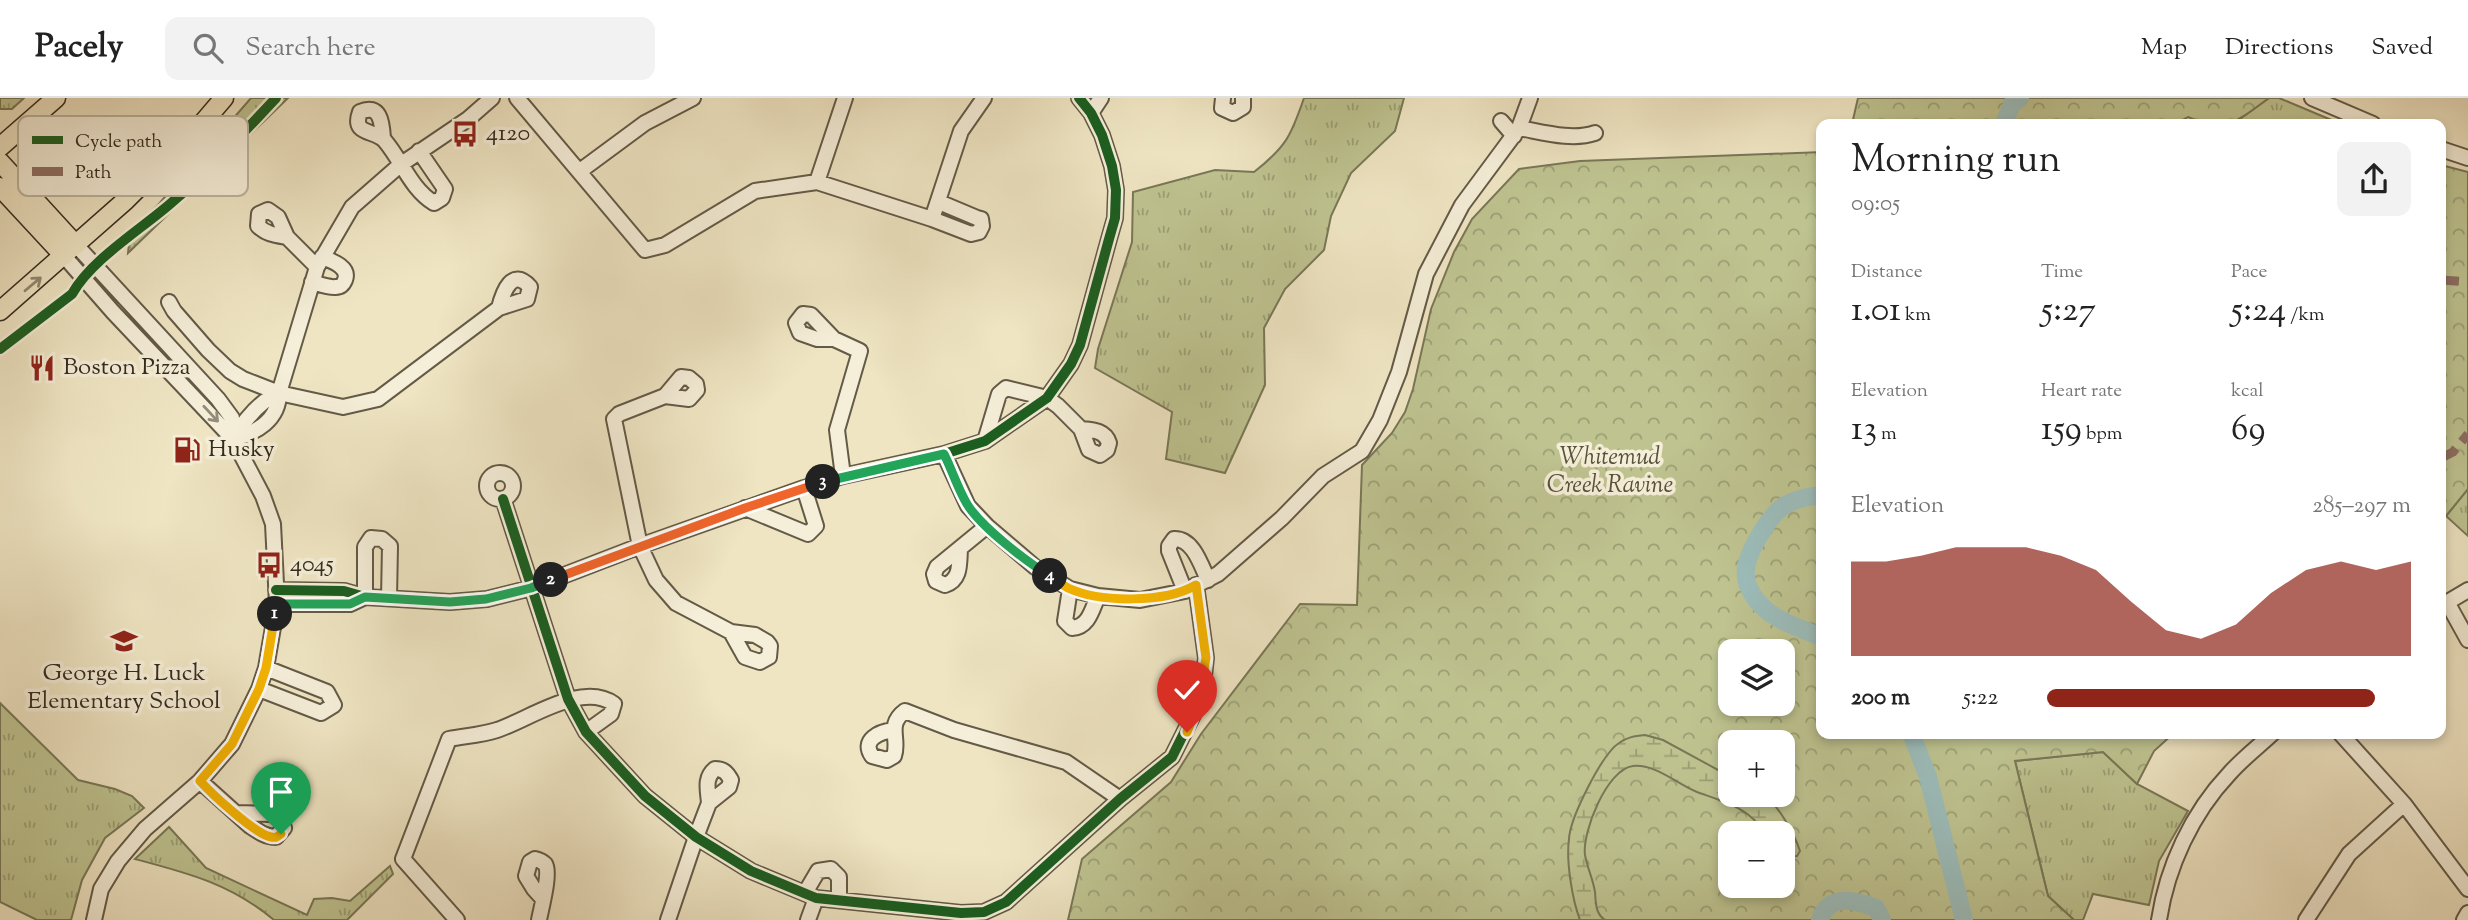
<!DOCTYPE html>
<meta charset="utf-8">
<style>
body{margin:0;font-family:"Sorts Mill Goudy",serif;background:#f2f2f2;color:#222;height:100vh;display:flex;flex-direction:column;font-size:26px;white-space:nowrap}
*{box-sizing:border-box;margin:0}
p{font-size:23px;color:#767676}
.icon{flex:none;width:38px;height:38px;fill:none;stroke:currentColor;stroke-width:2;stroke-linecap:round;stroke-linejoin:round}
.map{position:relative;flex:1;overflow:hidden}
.drawer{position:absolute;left:1816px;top:21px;width:630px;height:620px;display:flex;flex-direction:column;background:#fff;border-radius:14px;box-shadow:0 4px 10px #0003}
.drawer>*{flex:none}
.buttons{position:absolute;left:1718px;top:541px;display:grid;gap:14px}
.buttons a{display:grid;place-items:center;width:77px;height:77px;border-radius:14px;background:#fff;box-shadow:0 4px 10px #0003;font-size:35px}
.pin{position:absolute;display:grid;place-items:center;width:60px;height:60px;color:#fff;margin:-72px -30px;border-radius:50% 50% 50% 0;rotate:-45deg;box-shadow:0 0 7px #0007}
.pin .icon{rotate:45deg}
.km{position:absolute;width:35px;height:35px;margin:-18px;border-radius:50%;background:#222;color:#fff;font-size:19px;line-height:35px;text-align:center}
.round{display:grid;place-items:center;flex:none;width:74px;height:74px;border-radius:14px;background:#f2f2f2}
.overview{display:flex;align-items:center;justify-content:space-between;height:119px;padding:0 35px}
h1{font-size:38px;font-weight:600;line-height:52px}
.metrics{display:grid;grid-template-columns:repeat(3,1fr);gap:10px;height:119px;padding:7px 35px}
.metrics div{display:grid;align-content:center}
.metrics b{font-size:35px;font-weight:600}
.metrics small{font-size:19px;font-weight:400}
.metrics p{font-size:19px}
.chart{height:196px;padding:14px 35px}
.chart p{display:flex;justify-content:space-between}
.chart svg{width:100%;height:126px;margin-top:7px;fill:#8f2418;opacity:.7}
ul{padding:0 35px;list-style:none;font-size:23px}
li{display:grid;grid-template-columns:112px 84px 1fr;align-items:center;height:52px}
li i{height:18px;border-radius:9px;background:#8f2418}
header{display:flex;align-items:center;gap:42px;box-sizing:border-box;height:98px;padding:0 35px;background:#fff;border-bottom:2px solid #e0e0e0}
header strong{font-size:33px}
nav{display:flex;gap:38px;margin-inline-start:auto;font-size:24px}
.search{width:490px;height:63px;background:#f2f2f2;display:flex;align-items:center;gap:18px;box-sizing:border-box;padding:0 24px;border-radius:14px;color:#767676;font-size:26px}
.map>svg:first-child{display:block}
</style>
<header>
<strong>Pacely</strong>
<div class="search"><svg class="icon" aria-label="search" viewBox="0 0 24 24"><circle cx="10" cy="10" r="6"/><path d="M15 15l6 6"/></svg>Search here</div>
<nav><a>Map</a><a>Directions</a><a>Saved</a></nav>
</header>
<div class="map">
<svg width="2468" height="822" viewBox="0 0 2468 822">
<defs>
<pattern id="grass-tufts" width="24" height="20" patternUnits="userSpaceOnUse" patternTransform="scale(1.75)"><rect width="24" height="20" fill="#bec390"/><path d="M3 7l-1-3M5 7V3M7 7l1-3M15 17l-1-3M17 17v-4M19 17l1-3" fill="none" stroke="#9b9f75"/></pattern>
<pattern id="forest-crowns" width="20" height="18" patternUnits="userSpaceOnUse" patternTransform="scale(1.75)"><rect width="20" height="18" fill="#bec390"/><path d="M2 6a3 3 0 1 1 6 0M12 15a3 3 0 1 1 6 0" fill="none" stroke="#9b9f75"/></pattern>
<pattern id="wetland-marsh" width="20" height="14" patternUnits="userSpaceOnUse" patternTransform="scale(1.75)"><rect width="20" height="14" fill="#bec390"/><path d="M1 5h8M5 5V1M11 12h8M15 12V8" fill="none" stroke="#9b9f75"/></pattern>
</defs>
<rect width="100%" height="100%" fill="#efe5c3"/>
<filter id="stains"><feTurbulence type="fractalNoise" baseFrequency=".00286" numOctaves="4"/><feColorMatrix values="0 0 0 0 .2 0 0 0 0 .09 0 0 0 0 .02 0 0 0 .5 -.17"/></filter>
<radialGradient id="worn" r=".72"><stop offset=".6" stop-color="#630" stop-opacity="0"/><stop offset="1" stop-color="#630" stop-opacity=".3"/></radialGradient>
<path fill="url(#grass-tufts)" stroke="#797757" stroke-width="2" d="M 0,0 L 24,0 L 12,11 L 0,11 Z
M 251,0 L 288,0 L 128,155 L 129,146 L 139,125 L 158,107 Z
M 1304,0 L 1404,0 L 1395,33 L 1351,75 L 1331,118 L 1324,152 L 1285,191 L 1264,230 L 1265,287 L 1225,375 L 1166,361 L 1172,314 L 1095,270 L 1098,251 L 1132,144 L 1133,94 L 1215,72 L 1254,74 C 1286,49 1291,38 1304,0 Z
M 2269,0 L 2279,0 L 2341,26 L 2233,26 Z
M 2468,391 L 2468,438 L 2446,418 Z
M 0,605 L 78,682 L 115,691 L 132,698 L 144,710 L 105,740 L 82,782 L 71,822 L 37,822 L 0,804 Z
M 2103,654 L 2137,686 L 2188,713 L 2159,763 L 2149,807 L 2093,796 L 2083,822 L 2074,822 L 2048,798 L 2015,663 Z
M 169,729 L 206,770 L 307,817 L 314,801 L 332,800 L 350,803 L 390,768 L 393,776 L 347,822 L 274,822 C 231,786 188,775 135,761 Z"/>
<path fill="url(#forest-crowns)" stroke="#797757" stroke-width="2" fill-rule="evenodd" d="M 1858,0 L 2269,0 C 2238,22 2226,37 2188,19 L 2175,26 L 1852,26 Z
M 1822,54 L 1822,635 L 2174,635 L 2154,653 L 2137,686 L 2103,654 L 2015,663 L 2048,798 L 2074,822 L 1068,822 L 1082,761 L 1171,684 L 1201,636 L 1300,506 L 1357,507 L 1362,367 L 1392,335 L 1405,314 L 1413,291 L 1431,211 L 1454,154 L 1472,121 L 1519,71 L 1580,63 ZM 1731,553 L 1783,553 L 1783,606 L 1731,606 ZM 1731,644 L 1783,644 L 1783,696 L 1731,696 ZM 1731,735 L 1783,735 L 1783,788 L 1731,788 Z
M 2441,67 L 2468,74 L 2468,391 L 2446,418 L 2441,420 Z"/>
<path fill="url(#wetland-marsh)" stroke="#797757" stroke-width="2" d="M 1645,637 L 1663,642 L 1731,679 L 1731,696 C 1739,696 1750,695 1759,696 C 1776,700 1795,738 1800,753 L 1797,758 L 1783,759 L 1783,735 L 1764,735 C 1751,710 1722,703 1697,694 C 1677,686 1656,666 1633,668 C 1607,671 1582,734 1585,757 C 1587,769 1593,781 1595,794 C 1596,805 1595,815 1605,822 L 1580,822 C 1572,801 1566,763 1569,741 C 1570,720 1602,656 1619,645 C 1627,639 1635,638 1645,637 Z"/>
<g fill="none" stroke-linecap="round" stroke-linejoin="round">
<path stroke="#9cbdbb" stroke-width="18" d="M 2004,26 L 2012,6 L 2020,0
M 1822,397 C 1808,399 1792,401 1781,410 C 1768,420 1747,455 1746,471 C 1745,480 1748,490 1753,497 C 1766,520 1799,530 1822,539
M 1911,635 L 1928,679 L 1964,822
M 1820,822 C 1828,795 1855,802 1876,810 L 1882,822"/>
<g stroke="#635a47" stroke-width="18">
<path id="minor" d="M 517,0 L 645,152 L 665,147 L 755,93 L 817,84 L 932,121 L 961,33 L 984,0
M 1223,0 L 1222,10 L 1233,15 L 1243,9 L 1243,0
M 2312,0 L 2373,26
M 1091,15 L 1101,0
M 1501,23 L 1514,38
M 1519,30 C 1542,34 1572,43 1595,35
M 383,40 C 382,24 380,5 360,14 C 351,38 375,31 385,43 C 402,63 411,91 434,105 L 442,100 L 445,91 L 419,53
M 2441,51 L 2468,60
M 580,73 L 645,25 L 693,0
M 817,84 L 845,0
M 932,121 L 971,136 L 979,134 L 982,128 L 981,121 L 977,120 L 939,104
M 287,139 C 275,137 266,136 258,128 L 259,116 L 268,112 L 278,119 L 287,139 L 317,169
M 76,147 L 218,301 L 232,320 L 233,341
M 64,158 L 113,214 L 233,341 L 263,398 L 273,426 L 277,506 L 266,570 L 259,591 L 232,646 L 200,683 L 145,731 L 118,763 L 101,791 L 94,822
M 312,184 C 319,186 329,190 336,189 C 341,189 343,187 345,182 C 350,169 332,163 322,159
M 169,204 L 174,213 L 208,252 L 230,273 L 243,281 L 279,295 L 343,309 L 378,301 L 499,210 L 527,201 L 530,189 C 512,169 503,194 499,210
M 834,241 L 817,241 L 800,235 L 796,225 L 803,216 L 811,217 L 834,241 L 860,253 L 837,332 L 843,378
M 665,298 L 681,279 L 689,280 L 696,286 L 697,292 L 689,301 L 665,298 L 619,316 L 614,321 L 640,448 L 656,482 L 676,505 L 731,534 L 745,559 L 760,564 L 769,559 L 770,548 L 767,544 L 755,537 L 731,534
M 233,341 C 256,335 279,322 279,295 L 317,169 L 352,109 L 400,67 L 468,21 L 492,0
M 233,341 C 244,323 259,303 279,295
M 985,343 L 999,296 L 1006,290 L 1047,300 L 1058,308 L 1081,331 L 1089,352 L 1100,357 L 1107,352 L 1109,345 C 1105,332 1092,332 1081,331
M 944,356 L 968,408 L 987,428 L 1035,469 L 1070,491 L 1098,498 L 1140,502 L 1185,493 L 1218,476 L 1282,420 L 1323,378 L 1362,353 L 1380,322 L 1399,274 L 1426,176 L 1462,107 L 1519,30 L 1530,0
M487 388a13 13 0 1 1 26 0a13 13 0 1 1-26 0Z
M 503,401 L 568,601 L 586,634 L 645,698 L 696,739 L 751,773 L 816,800 L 961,815 L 984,814 L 1006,804 L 1120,701 L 1172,659 L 1197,609 L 1203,586 L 1206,560 L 1196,487
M 745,410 L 808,436 L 816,428 L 804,390
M 960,451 C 959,466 961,482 945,487 L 936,483 L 934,476 L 937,469 L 987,428
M 1070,491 L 1065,523 L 1072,530 C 1089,529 1092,511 1098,498
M 276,492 L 344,493 L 365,499 L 450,504 L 487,501 L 531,490 L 640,448 L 804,390 L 843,378 L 944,356 L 985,343 L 1047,300 L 1071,266 L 1080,247 L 1109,141 L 1115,120 L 1116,92 L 1112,68 L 1102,37 L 1091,15 L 1079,0
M 1185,493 L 1169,453 L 1169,448 L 1174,441 C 1193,440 1201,467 1208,482
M 365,499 L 365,449 L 371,440 L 382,441 L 390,448 L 389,500
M 2447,504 L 2468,542
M 277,506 L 350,506 L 365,499
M 2441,508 L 2468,492
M 259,591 L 321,615 L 334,607 L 327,594 L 266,570
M 893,632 C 879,634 861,642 872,658 L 887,662 L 894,658 C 900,641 886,627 905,613 L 954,632 L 1066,664 L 1120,701
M 2340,635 L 2404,706 L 2468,791
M 200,683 L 250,728 C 259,734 266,739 276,739 L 284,730 L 279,719 L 271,716 L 236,715
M 805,795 L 818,773 L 831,771 L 839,779 L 839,802
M 457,822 L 403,761 L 449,641 C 465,638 482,637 497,632 C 530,621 582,583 614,606 L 611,616 L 586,634
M 539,822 C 541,811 551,774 545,766 C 542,763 539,762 535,761 L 530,764 L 526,778 L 534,791 L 543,801
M 668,822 L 696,739 L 709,705 L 729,689 L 731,682 C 727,675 724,671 715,671 C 704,680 708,692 709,705
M 808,822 L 816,800
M 2159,822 C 2167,769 2192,715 2229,676 C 2242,661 2258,649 2273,635
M 2306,822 L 2349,756 L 2404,706
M 2464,822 L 2468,815"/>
</g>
<g stroke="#342b1e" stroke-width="21">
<path id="major" d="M 0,49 L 56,0
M 0,64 L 76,147
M 0,89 L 64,158
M 0,213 L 126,102 L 200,28 L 224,0"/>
</g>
<use href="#minor" stroke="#f5eed8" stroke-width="14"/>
<use href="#major" stroke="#efe5c3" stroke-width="18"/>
<path stroke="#8d6e63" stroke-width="9" stroke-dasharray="18 9" stroke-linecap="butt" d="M 2441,182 L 2468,184
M 2441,360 L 2453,354 L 2468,336"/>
<g stroke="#f5eed8" stroke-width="15">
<path id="cycleway" d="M 0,251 L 72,196 C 91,162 140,132 170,106 C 208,74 242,36 276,0
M 503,401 L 568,601 L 586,634 L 645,698 L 696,739 L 751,773 L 816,800 L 961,815 L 984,814 L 1006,804 L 1120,701 L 1172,659 L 1197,609 L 1203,586 L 1206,560 L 1196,487
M 276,492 L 344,493 L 365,499 L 450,504 L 487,501 L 531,490 L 640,448 L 804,390 L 843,378 L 944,356 L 985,343 L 1047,300 L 1071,266 L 1080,247 L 1109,141 L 1115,120 L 1116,92 L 1112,68 L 1102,37 L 1091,15 L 1079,0"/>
</g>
<use href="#cycleway" stroke="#1b5e20" stroke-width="10"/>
</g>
<defs><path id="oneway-shaft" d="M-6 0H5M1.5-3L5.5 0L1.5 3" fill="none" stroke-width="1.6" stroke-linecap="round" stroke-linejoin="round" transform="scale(1.75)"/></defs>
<use stroke="#928870" href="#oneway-shaft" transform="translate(33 186) rotate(-40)"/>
<use stroke="#948c7b" href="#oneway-shaft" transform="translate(211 316) rotate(47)"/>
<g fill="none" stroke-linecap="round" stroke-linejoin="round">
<g stroke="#fff" stroke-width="14">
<path id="split-1" d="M 275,516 L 266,570 L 259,591 L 232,646 L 200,683 C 212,696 255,736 271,739 C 277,740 276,739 281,736"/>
</g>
<g stroke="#fff" stroke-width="14">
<path id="split-2" d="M 275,516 L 276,506 L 350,506 L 365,499 L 450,504 L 486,501 L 531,490 L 551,482"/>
</g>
<g stroke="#fff" stroke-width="14">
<path id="split-3" d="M 551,482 L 745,410 L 823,384"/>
</g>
<g stroke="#fff" stroke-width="14">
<path id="split-4" d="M 823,384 L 944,356 C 952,372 958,391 967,406 C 981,429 1027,464 1050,478"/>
</g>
<g stroke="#fff" stroke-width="14">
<path id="split-5" d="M 1050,478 C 1056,482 1062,487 1068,490 C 1101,505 1165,505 1196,487 L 1206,560 L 1197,609 L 1187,634"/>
</g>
<use href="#split-1" stroke="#f5b400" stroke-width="9"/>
<use href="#split-2" stroke="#22a559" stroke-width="9"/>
<use href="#split-3" stroke="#f0652b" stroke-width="9"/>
<use href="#split-4" stroke="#22a559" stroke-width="9"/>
<use href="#split-5" stroke="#f5b400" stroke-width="9"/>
</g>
<defs>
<g id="bus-bare" transform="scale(2.1)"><path d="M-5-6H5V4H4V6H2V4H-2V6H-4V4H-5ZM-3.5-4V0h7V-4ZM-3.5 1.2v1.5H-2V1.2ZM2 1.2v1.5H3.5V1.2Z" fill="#8f2418" stroke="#f5eed8" stroke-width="2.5" paint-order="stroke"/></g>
<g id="restaurant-bare" transform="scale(2.1)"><path d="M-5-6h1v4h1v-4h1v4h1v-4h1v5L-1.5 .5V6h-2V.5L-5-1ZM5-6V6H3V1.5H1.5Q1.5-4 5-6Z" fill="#8f2418" stroke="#f5eed8" stroke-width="2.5" paint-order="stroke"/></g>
<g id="fuel-bare" transform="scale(2.1)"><path d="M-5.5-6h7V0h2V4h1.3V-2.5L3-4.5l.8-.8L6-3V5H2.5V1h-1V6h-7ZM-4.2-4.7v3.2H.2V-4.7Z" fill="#8f2418" stroke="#f5eed8" stroke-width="2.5" paint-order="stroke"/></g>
<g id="school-bare" transform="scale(2.1)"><path d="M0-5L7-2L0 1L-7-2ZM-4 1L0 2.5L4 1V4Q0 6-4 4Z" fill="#8f2418" stroke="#f5eed8" stroke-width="2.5" paint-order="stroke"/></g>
</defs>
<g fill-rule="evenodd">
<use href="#bus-bare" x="465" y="36"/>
<use href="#restaurant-bare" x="42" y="270"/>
<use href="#fuel-bare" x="187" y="352"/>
<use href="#bus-bare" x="269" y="467"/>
<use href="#school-bare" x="124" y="543"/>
</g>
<g text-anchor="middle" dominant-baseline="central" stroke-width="7" stroke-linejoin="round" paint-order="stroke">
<g font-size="24" fill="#342b1e" stroke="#f5eed8" text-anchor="start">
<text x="486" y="36">4120</text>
<text x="63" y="270">Boston Pizza</text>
<text x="208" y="352">Husky</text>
<text x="290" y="467">4045</text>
<text x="124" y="576" text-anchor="middle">George H. Luck<tspan x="124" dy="28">Elementary School</tspan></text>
</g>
<g font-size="24" font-style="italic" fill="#56513a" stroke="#f5eed8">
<text x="1610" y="360">Whitemud<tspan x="1610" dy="28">Creek Ravine</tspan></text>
</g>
</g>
<rect x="18" y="18" width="230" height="80" rx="10" fill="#f5eed8" stroke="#bbb4a0" stroke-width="2"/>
<rect x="32" y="38" width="31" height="8" fill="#1b5e20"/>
<rect x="32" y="69" width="31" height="9" fill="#8d6e63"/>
<g font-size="19" fill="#342b1e">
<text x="75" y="49">Cycle path</text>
<text x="75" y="80">Path</text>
</g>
<rect width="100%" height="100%" filter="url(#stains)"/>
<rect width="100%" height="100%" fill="url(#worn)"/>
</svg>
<div class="buttons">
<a><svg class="icon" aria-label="layers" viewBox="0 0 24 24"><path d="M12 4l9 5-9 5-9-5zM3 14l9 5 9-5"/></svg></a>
<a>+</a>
<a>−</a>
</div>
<div class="pin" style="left:281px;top:736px;background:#1e9e55"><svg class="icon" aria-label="arrive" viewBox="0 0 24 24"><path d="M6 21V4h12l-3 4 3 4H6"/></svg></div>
<div class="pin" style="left:1187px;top:634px;background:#d93025"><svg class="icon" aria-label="check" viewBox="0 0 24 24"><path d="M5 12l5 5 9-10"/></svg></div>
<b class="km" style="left:275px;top:516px">1</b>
<b class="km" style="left:551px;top:482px">2</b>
<b class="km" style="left:823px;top:384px">3</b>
<b class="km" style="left:1050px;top:478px">4</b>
<section class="drawer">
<div class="overview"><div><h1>Morning run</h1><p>09:05</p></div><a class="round"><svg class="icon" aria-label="share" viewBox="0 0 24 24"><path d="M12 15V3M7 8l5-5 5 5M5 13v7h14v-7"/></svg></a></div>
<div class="metrics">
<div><p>Distance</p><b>1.01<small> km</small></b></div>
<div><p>Time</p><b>5:27</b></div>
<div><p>Pace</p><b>5:24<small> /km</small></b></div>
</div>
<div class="metrics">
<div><p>Elevation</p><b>13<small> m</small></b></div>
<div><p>Heart rate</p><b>159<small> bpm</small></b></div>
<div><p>kcal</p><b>69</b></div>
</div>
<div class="chart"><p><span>Elevation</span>285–297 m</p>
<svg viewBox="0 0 160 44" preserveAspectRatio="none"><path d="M0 44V11L10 11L20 9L30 6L40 6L50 6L60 9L70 14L80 25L90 35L100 38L110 33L120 22L130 14L140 11L150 14L160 11V44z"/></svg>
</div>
<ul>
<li><b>200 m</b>5:22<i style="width:90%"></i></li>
</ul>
</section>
</div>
